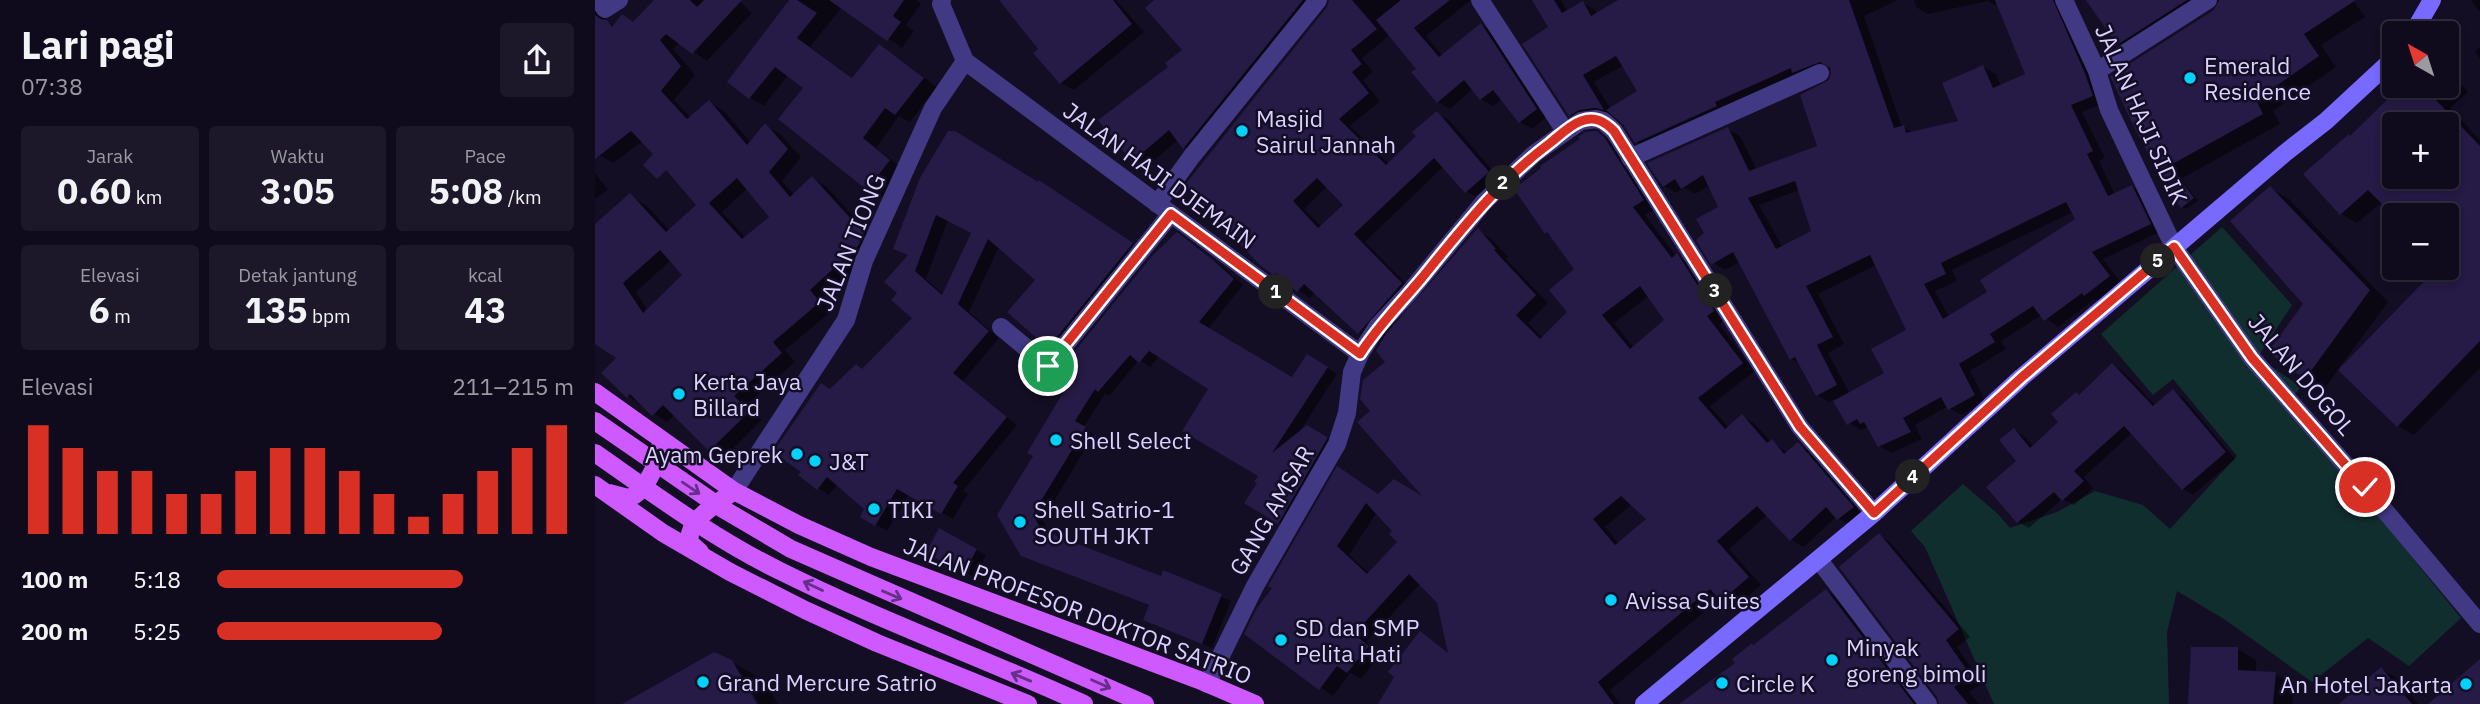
<!DOCTYPE html>
<html lang="id">
<meta charset="utf-8">
<style>
body{margin:0;font-family:"IBM Plex Sans",sans-serif;background:#1d1829;color:#f1f3f6;height:100vh;display:flex;flex-direction:column;font-size:26px;white-space:nowrap}
*{box-sizing:border-box;margin:0}
p{font-size:23px;color:#9b9aa3}
.icon{flex:none;width:38px;height:38px;fill:none;stroke:currentColor;stroke-width:2;stroke-linecap:round;stroke-linejoin:round}
.map{position:relative;flex:1;overflow:hidden}
.side{display:flex;flex-direction:column;background:#0f0a1c;width:595px}
.side>*{flex:none}
.needle{width:46px;rotate:321deg}
.tools{position:absolute;left:1787px;top:21px;display:grid;gap:14px}
.tools a{display:grid;place-items:center;width:77px;height:77px;border-radius:7px;background:#0f0a1c;box-shadow:0 4px 10px #0003,0 0 0 2px #2f2b3b;font-size:35px}
.pin{position:absolute;display:grid;place-items:center;width:60px;height:60px;color:#fff;margin:-30px;border:4px solid #fff;border-radius:50%;box-shadow:0 2px 7px #0007}
.km{position:absolute;width:35px;height:35px;margin:-18px;border-radius:50%;background:#222;color:#fff;font-size:19px;line-height:35px;text-align:center}
.round{display:grid;place-items:center;flex:none;width:74px;height:74px;border-radius:7px;background:#1d1829}
.headline{display:flex;align-items:center;justify-content:space-between;height:119px;padding:0 21px}
h1{font-size:38px;font-weight:700;line-height:52px}
.figures{display:grid;grid-template-columns:repeat(3,1fr);gap:10px;height:119px;padding:7px 21px}
.figures div{display:grid;align-content:center;border-radius:7px;background:#1d1829;text-align:center}
.figures b{font-size:35px;font-weight:700}
.figures small{font-size:19px;font-weight:400}
.figures p{font-size:19px}
.chart{height:196px;padding:14px 21px}
.chart p{display:flex;justify-content:space-between}
.chart svg{width:100%;height:126px;margin-top:7px;stroke:#d93025;stroke-width:6}
ul{padding:0 21px;list-style:none;font-size:23px}
li{display:grid;grid-template-columns:112px 84px 1fr;align-items:center;height:52px}
li i{height:18px;border-radius:9px;background:#d93025}
main{display:flex;flex:1;min-height:0}
.map>svg:first-child{display:block}
</style>
<main>
<section class="side">
<div class="headline"><div><h1>Lari pagi</h1><p>07:38</p></div><a class="round"><svg class="icon" aria-label="share" viewBox="0 0 24 24"><path d="M12 15V3M7 8l5-5 5 5M5 13v7h14v-7"/></svg></a></div>
<div class="figures">
<div><p>Jarak</p><b>0.60<small> km</small></b></div>
<div><p>Waktu</p><b>3:05</b></div>
<div><p>Pace</p><b>5:08<small> /km</small></b></div>
</div>
<div class="figures">
<div><p>Elevasi</p><b>6<small> m</small></b></div>
<div><p>Detak jantung</p><b>135<small> bpm</small></b></div>
<div><p>kcal</p><b>43</b></div>
</div>
<div class="chart"><p><span>Elevasi</span>211–215 m</p>
<svg viewBox="0 0 160 44" preserveAspectRatio="none"><path d="M5 44V6M15 44V14M25 44V22M35 44V22M45 44V30M55 44V30M65 44V22M75 44V14M85 44V14M95 44V22M105 44V30M115 44V38M125 44V30M135 44V22M145 44V14M155 44V6"/></svg>
</div>
<ul>
<li><b>100 m</b>5:18<i style="width:69%"></i></li>
<li><b>200 m</b>5:25<i style="width:63%"></i></li>
</ul>
</section>
<div class="map">
<svg width="1885" height="704" viewBox="0 0 1885 704">
<rect width="100%" height="100%" fill="#140e25"/>
<path fill="#112e2f" d="M 1627,227 L 1697,305 L 1663,357 L 1706,387 L 1692,403 L 1866,618 L 1814,666 L 1773,638 L 1717,682 L 1629,619 L 1582,591 L 1572,632 L 1574,704 L 1399,704 L 1330,547 L 1316,531 L 1368,484 L 1403,514 L 1415,528 L 1462,512 L 1500,491 L 1548,505 L 1575,529 L 1642,456 L 1578,379 L 1558,395 L 1506,334 Z"/>
<path fill="#0007" fill-rule="evenodd" d="M 0,0 L 13,23 L 20,27 L 40,23 L 61,0 L 143,0 L 157,13 L 112,61 L 85,42 L 78,49 L 100,75 L 79,100 L 96,118 L 114,102 L 128,110 L 156,143 L 170,126 L 184,133 L 206,157 L 187,181 L 199,195 L 217,178 L 231,186 L 282,243 L 277,254 L 227,299 L 237,311 L 190,350 L 200,362 L 152,404 L 167,420 L 129,458 L 115,450 L 80,414 L 72,422 L 33,396 L 24,357 L 0,342 L 0,226 L 38,198 L 52,206 L 75,231 L 103,205 L 48,141 L 18,163 L 4,155 L 0,150 ZM 153,188 L 177,217 L 151,238 L 127,212 ZM 76,260 L 90,275 L 53,311 L 41,292 Z
M 196,0 L 321,0 L 326,4 L 311,25 L 319,31 L 307,48 L 247,7 L 215,47 L 259,79 L 285,46 L 342,87 L 315,122 L 304,116 L 281,148 L 309,169 L 287,197 L 273,188 L 210,87 L 193,75 L 169,106 L 155,98 Z
M 420,0 L 521,0 L 549,32 L 479,90 L 466,83 Z
M 562,0 L 726,0 L 601,154 L 589,147 L 583,140 L 551,167 L 538,160 L 575,67 L 589,50 Z
M 734,0 L 876,0 L 831,36 L 848,56 L 886,25 L 899,32 L 953,116 L 937,129 L 925,122 L 907,99 L 898,106 L 886,99 L 878,89 L 855,109 L 843,102 L 823,69 L 795,35 L 767,58 L 778,72 L 768,80 L 785,101 L 755,126 L 794,164 L 823,136 L 842,113 L 854,120 L 905,179 L 883,198 L 871,191 L 849,166 L 770,242 L 818,291 L 776,340 L 764,333 L 720,292 L 715,298 L 679,274 ZM 733,186 L 751,205 L 727,227 L 709,209 Z
M 939,0 L 966,0 L 973,12 L 988,3 L 1000,10 L 1002,14 L 1027,0 L 1303,0 L 1269,16 L 1307,127 L 1319,133 L 1365,122 L 1388,67 L 1401,74 L 1406,86 L 1432,75 L 1437,0 L 1468,0 L 1509,103 L 1487,112 L 1510,158 L 1504,161 L 1520,195 L 1537,187 L 1549,194 L 1567,231 L 1508,259 L 1526,283 L 1502,301 L 1499,300 L 1463,327 L 1447,315 L 1406,341 L 1411,349 L 1375,371 L 1391,402 L 1367,415 L 1352,407 L 1320,425 L 1327,439 L 1297,453 L 1284,446 L 1273,427 L 1266,430 L 1253,423 L 1240,399 L 1234,402 L 1222,395 L 1205,364 L 1196,359 L 1145,262 L 1130,270 L 1118,263 L 1112,234 L 1126,208 L 1115,185 L 1100,194 L 1089,188 L 1081,193 L 1069,186 L 1132,129 L 1145,136 L 1162,170 L 1224,147 L 1237,69 L 1054,149 L 1041,142 L 1028,122 L 1020,115 L 998,116 L 987,122 L 975,114 L 956,27 ZM 1029,65 L 1044,92 L 1016,109 L 999,82 ZM 1204,190 L 1218,232 L 1188,248 L 1164,205 ZM 1478,212 L 1482,220 L 1394,292 L 1354,317 L 1340,291 L 1362,281 L 1357,270 ZM 1281,265 L 1313,330 L 1291,374 L 1255,394 L 1233,353 L 1249,344 L 1223,294 Z
M 1319,0 L 1415,0 L 1399,5 L 1393,1 L 1333,14 L 1321,7 Z
M 1493,0 L 1758,0 L 1770,17 L 1726,45 L 1741,67 L 1678,111 L 1685,124 L 1586,179 L 1603,201 L 1591,209 L 1587,207 L 1568,172 L 1564,170 L 1538,66 L 1620,11 L 1625,1 L 1541,54 L 1523,44 Z
M 1876,0 L 1885,0 L 1885,12 Z
M 1885,47 L 1885,59 L 1880,51 Z
M 1852,68 L 1873,92 L 1855,108 L 1885,140 L 1885,368 L 1819,435 L 1803,426 L 1744,369 L 1730,388 L 1711,377 L 1710,304 L 1675,188 L 1694,199 L 1793,302 L 1744,368 L 1746,370 L 1837,276 L 1829,268 L 1852,268 L 1852,215 L 1801,215 L 1787,202 L 1762,223 L 1746,214 L 1756,138 L 1802,92 L 1793,81 L 1799,76 L 1799,86 L 1852,86 ZM 1799,124 L 1852,124 L 1852,177 L 1799,177 Z
M 1002,133 L 1016,141 L 1061,208 L 1050,215 L 1081,256 L 1095,263 L 1131,319 L 1124,324 L 1160,371 L 1115,406 L 1134,428 L 1147,416 L 1160,424 L 1176,442 L 1193,453 L 1203,445 L 1216,452 L 1270,515 L 1256,526 L 1241,517 L 1209,547 L 1196,540 L 1172,515 L 1134,549 L 1166,585 L 1140,607 L 1126,598 L 1015,690 L 1025,704 L 785,704 L 826,634 L 855,654 L 844,602 L 826,583 L 771,642 L 786,654 L 766,679 L 755,673 L 738,696 L 651,634 L 679,588 L 743,469 L 784,495 L 832,501 L 777,411 L 792,362 L 883,231 L 896,238 L 913,257 L 911,259 L 953,303 L 933,323 L 948,338 L 974,312 L 982,270 L 957,236 L 951,233 ZM 1054,296 L 1071,320 L 1039,348 L 1019,323 ZM 1037,504 L 1054,519 L 1024,544 L 1010,527 ZM 782,512 L 799,531 L 805,542 L 775,574 L 754,555 Z
M 0,173 L 13,190 L 0,199 Z
M 326,178 L 443,184 L 456,188 L 548,251 L 466,353 L 454,346 L 443,280 L 404,246 L 374,312 L 404,338 L 368,381 L 422,425 L 368,491 L 373,494 L 358,519 L 314,494 L 292,531 L 267,516 L 272,509 L 243,484 L 234,495 L 223,488 L 237,391 L 268,370 L 320,318 L 304,293 L 314,256 L 300,249 ZM 353,220 L 378,233 L 349,295 L 331,279 Z
M 592,240 L 627,266 L 648,285 L 613,329 L 697,380 L 713,356 L 742,374 L 704,433 L 712,427 L 741,444 L 693,528 L 651,502 L 664,483 L 665,476 L 616,389 L 565,356 L 555,367 L 544,360 L 514,396 L 510,394 L 488,428 L 499,434 L 448,520 L 455,535 L 567,578 L 569,572 L 636,601 L 617,648 L 550,619 L 556,606 L 427,554 L 404,515 Z
M 1517,365 L 1528,371 L 1561,406 L 1578,392 L 1589,398 L 1640,459 L 1598,495 L 1588,489 L 1537,433 L 1489,477 L 1498,488 L 1479,505 L 1467,499 L 1434,528 L 1423,522 L 1423,462 L 1419,430 L 1429,436 L 1439,447 L 1465,422 L 1485,396 Z
M 345,531 L 391,555 L 379,577 L 333,552 Z
M 1284,536 L 1296,543 L 1375,637 L 1362,647 L 1387,684 L 1374,692 L 1384,704 L 1346,704 Z
M 1232,591 L 1244,598 L 1324,704 L 1085,704 L 1143,664 L 1159,647 Z
M 1643,649 L 1661,660 L 1661,673 L 1680,674 L 1699,685 L 1697,704 L 1594,704 Z
M 137,662 L 170,681 L 183,704 L 164,704 L 147,674 L 143,674 L 160,704 L 30,704 Z
M 1786,669 L 1800,677 L 1823,704 L 1746,704 Z"/>
<path fill="#261a46" fill-rule="evenodd" d="M 59,0 L 95,0 L 102,7 L 109,0 L 147,0 L 97,54 L 71,34 L 65,40 L 86,66 L 66,91 L 92,119 L 114,100 L 152,145 L 170,123 L 193,149 L 174,172 L 195,197 L 217,176 L 269,233 L 263,246 L 215,290 L 225,302 L 178,342 L 187,353 L 139,396 L 155,411 L 114,451 L 68,405 L 57,416 L 35,394 L 32,398 L 6,373 L 21,358 L 0,344 L 0,224 L 35,193 L 71,232 L 101,205 L 71,170 L 62,179 L 48,165 L 58,154 L 36,131 L 0,159 L 0,15 L 6,19 L 12,20 L 17,27 L 27,14 L 38,22 ZM 142,178 L 174,217 L 147,239 L 114,203 ZM 65,250 L 87,275 L 48,313 L 28,283 Z
M 194,0 L 202,0 L 222,13 L 202,38 L 257,78 L 284,44 L 329,78 L 300,115 L 290,108 L 268,138 L 295,160 L 272,190 L 183,119 L 208,88 L 180,67 L 154,99 L 132,82 Z
M 234,0 L 309,0 L 298,16 L 306,22 L 292,41 Z
M 404,0 L 518,0 L 537,24 L 465,84 L 438,53 L 443,49 Z
M 559,0 L 708,0 L 588,149 L 574,130 L 537,162 L 503,120 L 573,67 L 570,63 L 587,50 L 550,8 Z
M 734,0 L 757,0 L 782,29 L 756,50 L 767,64 L 757,72 L 774,93 L 744,119 L 791,165 L 821,136 L 817,132 L 842,111 L 894,172 L 870,193 L 839,158 L 759,234 L 807,283 L 763,334 L 709,284 L 702,292 L 681,273 L 678,275 L 666,266 L 589,186 L 732,7 ZM 722,178 L 748,205 L 723,228 L 698,201 Z
M 806,0 L 855,0 L 819,28 L 844,57 L 886,23 L 942,109 L 924,123 L 898,90 L 885,100 L 869,80 L 842,103 L 816,72 L 821,69 L 781,20 Z
M 937,0 L 959,0 L 967,13 L 988,1 L 996,16 L 1023,0 L 1254,0 L 1299,128 L 1309,125 L 1311,133 L 1363,121 L 1347,83 L 1388,65 L 1398,88 L 1430,74 L 1400,0 L 1458,0 L 1489,71 L 1498,96 L 1476,105 L 1498,151 L 1492,154 L 1513,196 L 1537,185 L 1556,224 L 1497,252 L 1515,276 L 1489,296 L 1487,293 L 1449,321 L 1438,306 L 1395,334 L 1400,342 L 1364,364 L 1380,395 L 1353,410 L 1346,397 L 1308,418 L 1316,432 L 1283,447 L 1269,422 L 1265,424 L 1262,419 L 1252,425 L 1238,401 L 1289,373 L 1276,349 L 1311,330 L 1275,255 L 1211,286 L 1238,337 L 1222,345 L 1242,385 L 1221,396 L 1200,357 L 1195,360 L 1138,252 L 1116,265 L 1101,240 L 1109,233 L 1101,219 L 1123,207 L 1108,175 L 1086,189 L 1080,179 L 1068,187 L 1052,163 L 1133,127 L 1154,171 L 1222,146 L 1205,95 L 1234,80 L 1236,73 L 1235,68 L 1225,62 L 1197,73 L 1196,68 L 1120,102 L 1122,106 L 1040,143 L 1027,123 L 1011,110 L 1042,91 L 1021,56 L 988,75 L 1009,110 L 1000,108 L 984,110 L 974,116 L 927,44 L 953,27 ZM 1200,181 L 1216,231 L 1181,249 L 1153,198 ZM 1471,202 L 1480,219 L 1385,280 L 1392,292 L 1348,319 L 1329,284 L 1351,274 L 1346,263 Z
M 1491,0 L 1592,0 L 1522,45 Z
M 1624,0 L 1761,0 L 1709,34 L 1724,56 L 1661,100 L 1668,114 L 1563,172 L 1541,131 L 1515,76 L 1536,66 L 1534,64 L 1619,10 Z
M 1806,86 L 1853,86 L 1839,98 L 1885,146 L 1885,341 L 1802,427 L 1743,370 L 1842,268 L 1852,268 L 1852,215 L 1798,215 L 1773,190 L 1745,215 L 1708,174 L 1754,134 L 1755,136 ZM 1799,124 L 1852,124 L 1852,177 L 1799,177 Z
M 353,131 L 360,131 L 443,182 L 444,180 L 538,243 L 453,348 L 412,312 L 440,280 L 393,239 L 363,304 L 394,331 L 358,373 L 412,417 L 358,483 L 363,486 L 346,514 L 302,489 L 280,526 L 265,517 L 269,509 L 232,477 L 222,490 L 203,475 L 206,472 L 178,452 L 226,383 L 235,389 L 261,364 L 267,369 L 317,318 L 296,300 L 302,293 L 289,282 L 313,255 L 298,249 L 325,178 ZM 341,215 L 376,233 L 347,295 L 320,271 Z
M 1002,131 L 1010,138 L 1049,200 L 1038,207 L 1077,258 L 1082,253 L 1119,311 L 1112,316 L 1148,363 L 1103,398 L 1130,429 L 1147,414 L 1172,443 L 1177,439 L 1189,454 L 1203,442 L 1259,507 L 1242,520 L 1231,507 L 1195,541 L 1162,506 L 1122,541 L 1154,577 L 1126,601 L 1115,589 L 1003,682 L 1019,704 L 783,704 L 799,677 L 793,672 L 825,631 L 853,653 L 842,603 L 814,574 L 759,634 L 774,646 L 752,673 L 742,666 L 724,690 L 649,634 L 662,608 L 677,588 L 673,586 L 742,466 L 783,494 L 799,479 L 827,496 L 762,422 L 775,411 L 765,399 L 768,380 L 790,362 L 781,351 L 791,334 L 883,228 L 901,249 L 899,250 L 941,295 L 921,315 L 945,339 L 972,312 L 954,290 L 979,269 L 952,232 L 950,234 L 919,189 L 946,168 L 945,166 L 985,139 L 983,137 L 990,132 ZM 1045,286 L 1069,320 L 1035,349 L 1007,315 ZM 1026,496 L 1051,519 L 1020,545 L 998,519 ZM 771,503 L 797,531 L 794,534 L 802,542 L 772,574 L 742,546 Z
M 1576,167 L 1599,198 L 1586,208 L 1561,174 Z
M 1675,186 L 1775,290 L 1710,379 L 1673,352 L 1708,304 L 1635,221 Z
M 582,232 L 617,259 L 639,279 L 604,322 L 697,377 L 712,354 L 733,367 L 677,453 L 712,425 L 732,437 L 732,439 L 683,524 L 649,503 L 662,483 L 659,482 L 663,476 L 587,431 L 613,389 L 554,351 L 544,363 L 535,355 L 503,392 L 500,389 L 480,421 L 491,427 L 438,514 L 446,530 L 566,576 L 568,570 L 627,594 L 607,644 L 548,620 L 554,605 L 426,556 L 402,515 L 438,456 L 432,453 L 469,391 L 453,381 L 462,373 L 557,256 Z
M 1517,363 L 1558,406 L 1578,389 L 1631,452 L 1587,490 L 1529,426 L 1479,471 L 1489,481 L 1467,501 L 1459,492 L 1422,523 L 1391,487 L 1421,461 L 1404,440 L 1419,428 L 1435,448 L 1463,422 L 1456,414 L 1481,392 L 1484,395 Z
M 344,528 L 382,549 L 369,573 L 331,553 Z
M 1284,533 L 1364,629 L 1351,640 L 1376,676 L 1359,687 L 1373,704 L 1344,704 L 1342,697 L 1244,567 Z
M 1231,589 L 1319,704 L 1084,704 L 1140,663 L 1137,659 L 1157,643 L 1158,645 Z
M 1596,647 L 1643,647 L 1643,670 L 1681,672 L 1678,704 L 1593,704 Z
M 119,652 L 137,660 L 162,704 L 27,704 Z
M 1885,659 L 1885,704 L 1833,704 Z
M 1786,667 L 1817,704 L 1744,704 Z"/>
<g fill="none" stroke-linecap="round" stroke-linejoin="round">
<path stroke="#413984" stroke-width="18" d="M 4,0 L 10,9 L 24,0
M 347,0 L 346,4 L 370,61 L 765,354
M 885,0 L 970,131
M 1469,0 L 1502,71 L 1514,110 L 1579,247 L 1657,358 L 1770,487 L 1885,624
M 1502,71 L 1613,0
M 1035,158 L 1225,73
M 562,204 L 597,156 L 723,0
M 406,327 L 453,366 L 576,214
M 139,491 L 251,320 L 269,261 L 338,108 L 370,61
M 1224,560 L 1333,704
M 612,684 L 660,586 L 742,444 L 752,413 L 757,372 L 765,354 L 782,327 L 813,294 L 889,202 L 939,154 L 986,121 L 1001,119 L 1008,121 L 1019,131 L 1205,427 L 1279,513"/>
<path stroke="#7869ff" stroke-width="18" d="M 1818,33 L 1837,0
M 1049,704 L 1279,513 L 1427,377 L 1690,153 L 1731,121 L 1799,58"/>
<path stroke="#cd59ff" stroke-width="18" d="M 0,392 L 139,491 L 204,525 L 276,557 L 604,680 L 660,704
M 0,485 L 68,533 L 135,572 L 210,610 L 282,643 L 433,704
M 14,493 L 33,498 C 49,494 63,465 64,449
M 105,552 L 95,543 C 90,520 124,503 139,491"/>
<path stroke="#cd59ff" stroke-width="18" d="M 0,421 L 128,509 L 196,549 L 550,704
M 0,453 C 59,494 118,538 183,570 C 283,620 388,658 489,704"/>
</g>
<defs><path id="oneway-shaft" d="M-6 0H5M1.5-3L5.5 0L1.5 3" fill="none" stroke-width="1.6" stroke-linecap="round" stroke-linejoin="round" transform="scale(1.75)"/></defs>
<g stroke="#673087">
<use href="#oneway-shaft" transform="translate(96 488) rotate(34)"/>
<use href="#oneway-shaft" transform="translate(218 586) rotate(-155)"/>
<use href="#oneway-shaft" transform="translate(297 595) rotate(23)"/>
<use href="#oneway-shaft" transform="translate(426 677) rotate(-157)"/>
<use href="#oneway-shaft" transform="translate(506 684) rotate(24)"/>
</g>
<g fill="none" stroke-linecap="round" stroke-linejoin="round">
<g stroke="#fff" stroke-width="14">
<path id="route" d="M 453,366 L 576,214 L 765,354 C 783,326 805,304 826,279 C 866,230 904,181 955,143 C 964,136 975,125 986,121 C 1000,116 1009,121 1019,131 L 1205,427 L 1279,513 L 1427,377 L 1579,247 L 1657,358 L 1770,487"/>
</g>
<use href="#route" stroke="#d93025" stroke-width="9"/>
</g>
<g fill="#00d1fd" stroke="#140e25" stroke-width="2.5">
<circle cx="1595" cy="78" r="7"/>
<circle cx="647" cy="131" r="7"/>
<circle cx="84" cy="394" r="7"/>
<circle cx="461" cy="440" r="7"/>
<circle cx="202" cy="454" r="7"/>
<circle cx="220" cy="461" r="7"/>
<circle cx="279" cy="509" r="7"/>
<circle cx="425" cy="522" r="7"/>
<circle cx="1016" cy="600" r="7"/>
<circle cx="686" cy="640" r="7"/>
<circle cx="1237" cy="660" r="7"/>
<circle cx="108" cy="682" r="7"/>
<circle cx="1127" cy="683" r="7"/>
<circle cx="1871" cy="684" r="7"/>
</g>
<g text-anchor="middle" dominant-baseline="central" stroke-width="5" stroke-linejoin="round" paint-order="stroke">
<g font-size="23" fill="#dbd2ff" stroke="#140e25" text-anchor="start">
<text x="1609" y="65">Emerald<tspan x="1609" dy="26">Residence</tspan></text>
<text x="661" y="118">Masjid<tspan x="661" dy="26">Sairul Jannah</tspan></text>
<text x="98" y="381">Kerta Jaya<tspan x="98" dy="26">Billard</tspan></text>
<text x="475" y="440">Shell Select</text>
<text x="188" y="454" text-anchor="end">Ayam Geprek</text>
<text x="234" y="461">J&amp;T</text>
<text x="293" y="509">TIKI</text>
<text x="439" y="509">Shell Satrio-1<tspan x="439" dy="26">SOUTH JKT</tspan></text>
<text x="1030" y="600">Avissa Suites</text>
<text x="700" y="627">SD dan SMP<tspan x="700" dy="26">Pelita Hati</tspan></text>
<text x="1251" y="647">Minyak<tspan x="1251" dy="26">goreng bimoli</tspan></text>
<text x="122" y="682">Grand Mercure Satrio</text>
<text x="1141" y="683">Circle K</text>
<text x="1857" y="684" text-anchor="end">An Hotel Jakarta</text>
</g>
<g font-size="23" fill="#dbd2ff" stroke="#140e25">
<text transform="translate(1547 114) rotate(66)">JALAN HAJI SIDIK</text>
<text transform="translate(565 175) rotate(36)">JALAN HAJI DJEMAIN</text>
<text transform="translate(255 242) rotate(-68)">JALAN TIONG</text>
<text transform="translate(1707 374) rotate(50)">JALAN DOGOL</text>
<text transform="translate(676 510) rotate(-60)">GANG AMSAR</text>
<text transform="translate(483 610) rotate(21)">JALAN PROFESOR DOKTOR SATRIO</text>
</g>
</g>
</svg>
<div class="tools">
<a><svg class="needle" viewBox="-14 -14 28 28"><path d="M0-13l5 13h-10z" fill="#e53935"/><path d="M0 13l5-13h-10z" fill="#9b9aa3"/></svg></a>
<a>+</a>
<a>−</a>
</div>
<div class="pin" style="left:453px;top:366px;background:#1e9e55"><svg class="icon" aria-label="arrive" viewBox="0 0 24 24"><path d="M6 21V4h12l-3 4 3 4H6"/></svg></div>
<div class="pin" style="left:1770px;top:487px;background:#d93025"><svg class="icon" aria-label="check" viewBox="0 0 24 24"><path d="M5 12l5 5 9-10"/></svg></div>
<b class="km" style="left:681px;top:292px">1</b>
<b class="km" style="left:908px;top:183px">2</b>
<b class="km" style="left:1120px;top:291px">3</b>
<b class="km" style="left:1318px;top:477px">4</b>
<b class="km" style="left:1563px;top:261px">5</b>
</div>
</main>
